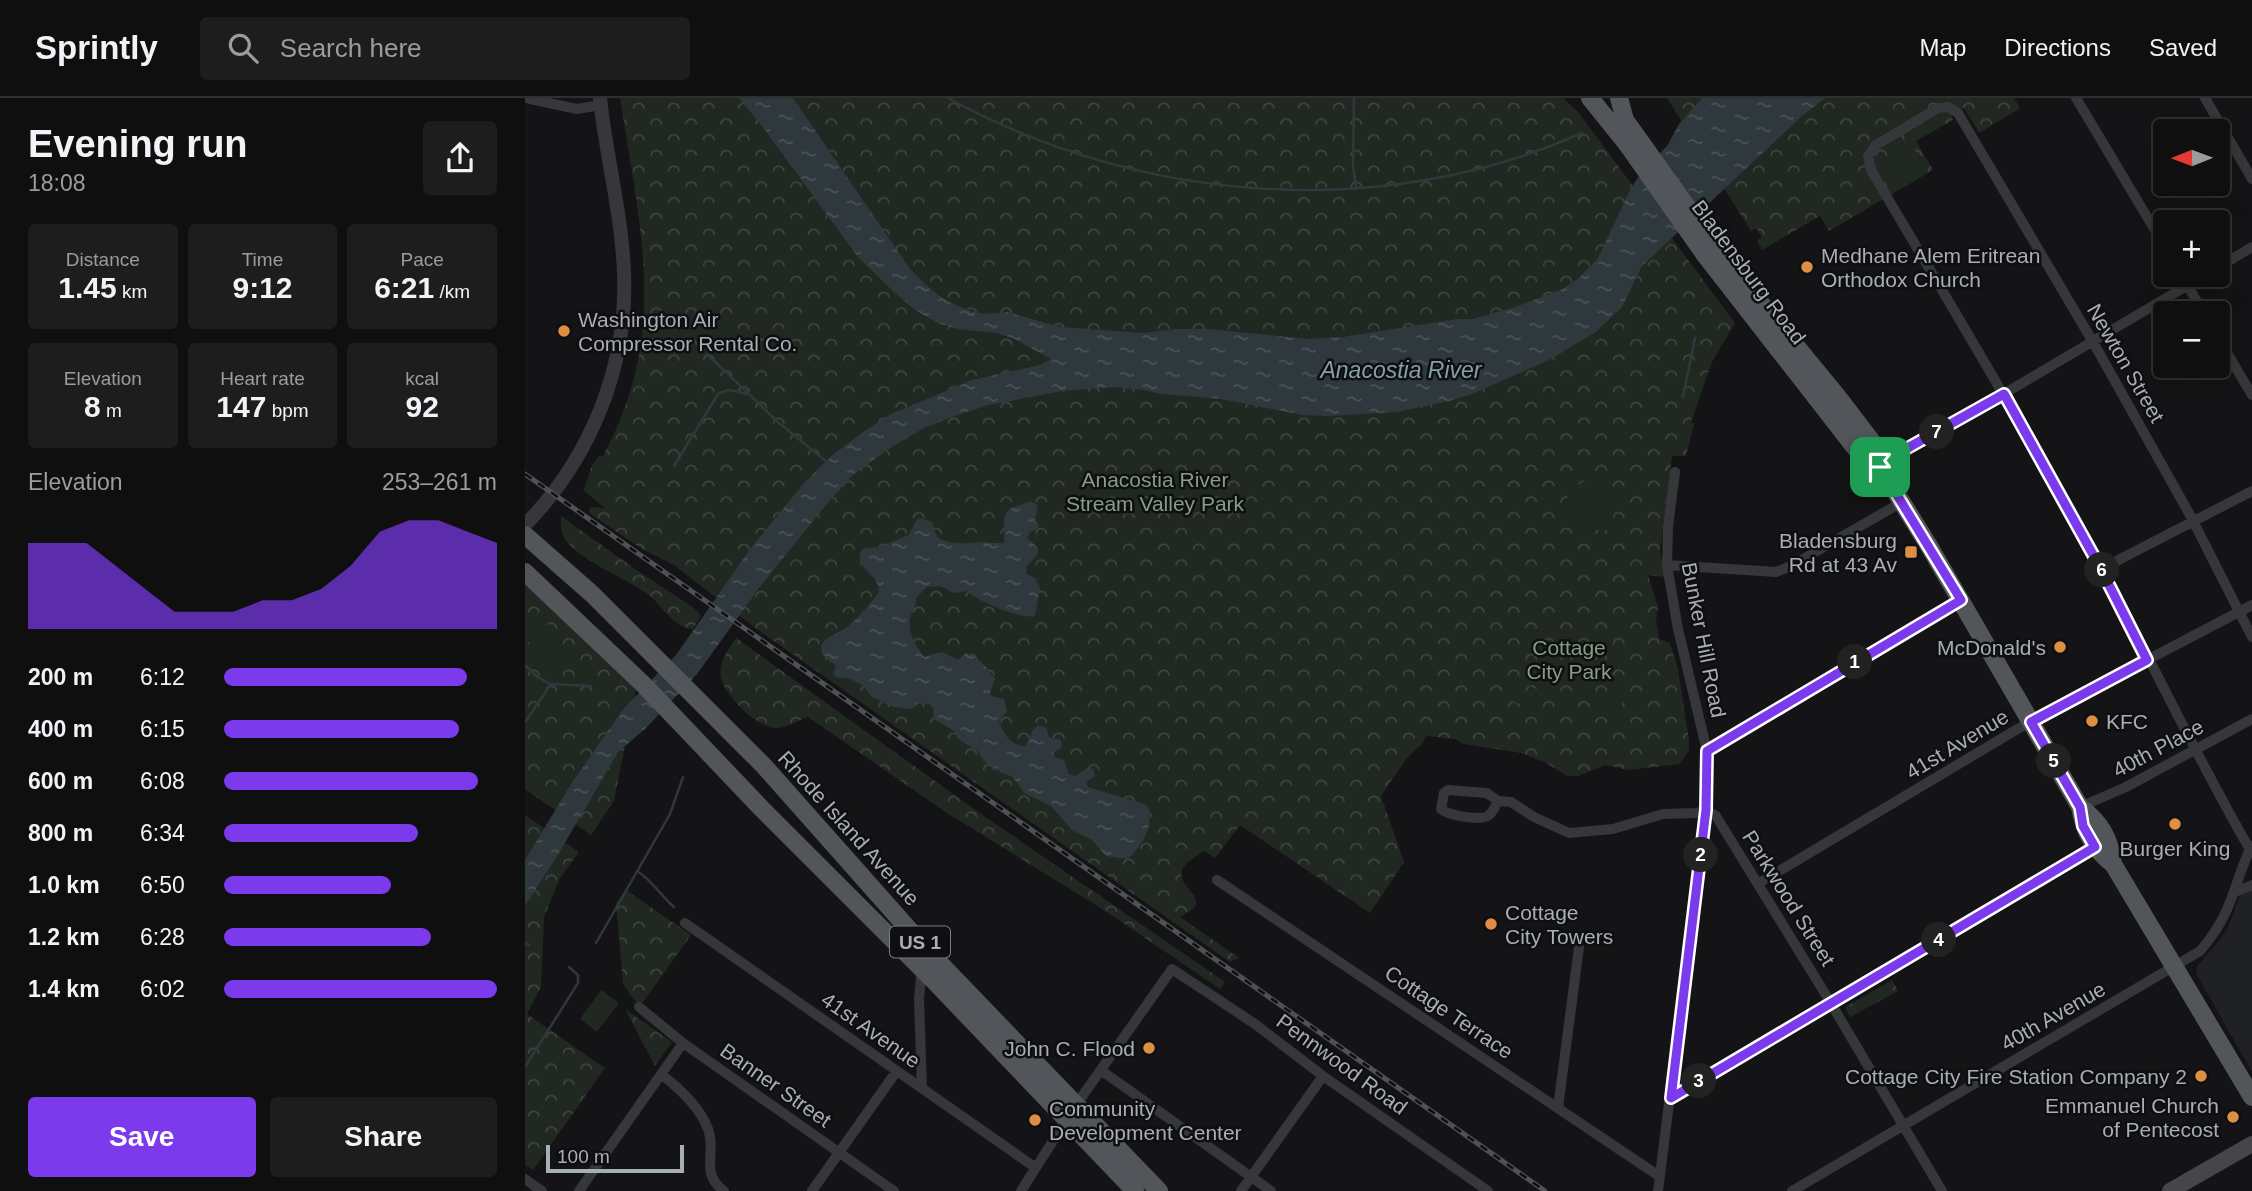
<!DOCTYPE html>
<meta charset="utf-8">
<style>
body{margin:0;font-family:Arial,sans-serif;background:#1d1d1e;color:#f1f3f6;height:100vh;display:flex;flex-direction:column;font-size:26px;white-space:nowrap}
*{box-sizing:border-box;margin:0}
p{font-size:23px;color:#9b9c9f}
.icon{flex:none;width:38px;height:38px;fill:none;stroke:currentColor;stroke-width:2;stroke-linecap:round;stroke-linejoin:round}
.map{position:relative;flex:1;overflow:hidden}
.panel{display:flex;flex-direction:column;background:#0f0f10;width:525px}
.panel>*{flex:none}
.needle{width:46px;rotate:269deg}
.tools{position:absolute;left:1628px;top:21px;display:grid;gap:14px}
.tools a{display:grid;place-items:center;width:77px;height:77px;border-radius:7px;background:#0f0f10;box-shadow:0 7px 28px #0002,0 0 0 2px #2f2f30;font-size:35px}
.scale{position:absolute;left:21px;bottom:18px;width:138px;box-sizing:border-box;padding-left:7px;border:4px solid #a7aeb4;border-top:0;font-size:19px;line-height:24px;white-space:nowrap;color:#a7aeb4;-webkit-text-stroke:5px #0f0f11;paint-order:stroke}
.pin{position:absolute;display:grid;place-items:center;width:60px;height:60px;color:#fff;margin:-30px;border-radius:14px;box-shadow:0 4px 10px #0006}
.km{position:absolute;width:35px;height:35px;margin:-18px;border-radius:50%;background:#222;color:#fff;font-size:19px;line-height:35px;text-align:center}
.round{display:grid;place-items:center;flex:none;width:74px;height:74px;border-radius:7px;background:#1d1d1e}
.head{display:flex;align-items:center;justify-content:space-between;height:119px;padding:0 28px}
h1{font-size:38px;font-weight:700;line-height:52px}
.stats{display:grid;grid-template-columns:repeat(3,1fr);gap:10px;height:119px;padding:7px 28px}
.stats div{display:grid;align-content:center;border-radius:7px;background:#1d1d1e;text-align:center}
.stats b{font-size:30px;font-weight:700}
.stats small{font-size:19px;font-weight:400}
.stats p{font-size:19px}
.chart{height:196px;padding:14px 28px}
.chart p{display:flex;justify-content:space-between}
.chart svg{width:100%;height:126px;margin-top:7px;fill:#7c3aed;opacity:.7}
.primary-button{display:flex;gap:14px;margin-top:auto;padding:14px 28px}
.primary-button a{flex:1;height:80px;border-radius:7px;background:#7c3aed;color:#fff;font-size:28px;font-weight:700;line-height:80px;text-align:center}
.primary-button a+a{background:#1d1d1e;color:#f1f3f6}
ul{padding:0 28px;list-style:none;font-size:23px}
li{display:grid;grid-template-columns:112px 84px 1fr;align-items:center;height:52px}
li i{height:18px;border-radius:9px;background:#7c3aed}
header{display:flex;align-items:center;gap:42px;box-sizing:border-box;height:98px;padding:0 35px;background:#0f0f10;border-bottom:2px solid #2f2f30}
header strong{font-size:33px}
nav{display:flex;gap:38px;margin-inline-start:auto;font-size:24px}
.search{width:490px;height:63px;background:#1d1d1e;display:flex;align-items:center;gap:18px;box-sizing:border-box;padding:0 24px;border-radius:7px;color:#9b9c9f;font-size:26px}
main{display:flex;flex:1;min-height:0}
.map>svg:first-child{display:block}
</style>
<header>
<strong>Sprintly</strong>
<div class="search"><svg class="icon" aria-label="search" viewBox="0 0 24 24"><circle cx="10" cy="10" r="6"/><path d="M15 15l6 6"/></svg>Search here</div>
<nav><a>Map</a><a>Directions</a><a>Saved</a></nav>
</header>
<main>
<section class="panel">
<div class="head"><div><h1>Evening run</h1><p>18:08</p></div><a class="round"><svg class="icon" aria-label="share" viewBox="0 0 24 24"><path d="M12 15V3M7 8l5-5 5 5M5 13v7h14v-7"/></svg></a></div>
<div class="stats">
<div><p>Distance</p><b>1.45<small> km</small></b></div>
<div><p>Time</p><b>9:12</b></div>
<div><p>Pace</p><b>6:21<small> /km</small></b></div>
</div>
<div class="stats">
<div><p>Elevation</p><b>8<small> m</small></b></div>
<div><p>Heart rate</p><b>147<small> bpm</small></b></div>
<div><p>kcal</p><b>92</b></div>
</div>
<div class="chart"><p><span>Elevation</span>253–261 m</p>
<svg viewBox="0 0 160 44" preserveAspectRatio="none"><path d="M0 44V14L10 14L20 14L30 22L40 30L50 38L60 38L70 38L80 34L90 34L100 30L110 22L120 10L130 6L140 6L150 10L160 14V44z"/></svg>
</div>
<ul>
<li><b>200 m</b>6:12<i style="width:89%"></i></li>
<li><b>400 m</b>6:15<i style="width:86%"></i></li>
<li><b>600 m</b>6:08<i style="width:93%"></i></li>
<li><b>800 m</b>6:34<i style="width:71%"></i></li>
<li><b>1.0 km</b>6:50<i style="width:61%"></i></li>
<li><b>1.2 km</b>6:28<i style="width:76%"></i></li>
<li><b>1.4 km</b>6:02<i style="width:100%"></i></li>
</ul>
<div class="primary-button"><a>Save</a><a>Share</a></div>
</section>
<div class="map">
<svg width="1727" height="1093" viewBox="0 0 1727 1093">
<defs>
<pattern id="forest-crowns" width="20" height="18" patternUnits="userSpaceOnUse" patternTransform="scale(1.75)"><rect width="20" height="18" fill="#212821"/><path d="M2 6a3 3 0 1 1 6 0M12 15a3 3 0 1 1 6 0" fill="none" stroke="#3e453f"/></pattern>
<pattern id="water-ripples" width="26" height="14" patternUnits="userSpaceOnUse" patternTransform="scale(1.75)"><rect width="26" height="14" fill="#2f393d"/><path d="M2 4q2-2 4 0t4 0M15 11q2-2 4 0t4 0" fill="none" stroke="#4a5357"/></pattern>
</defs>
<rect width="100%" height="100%" fill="#141416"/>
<path fill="#202123" d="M 1727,788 L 1727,974 L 1672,877 L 1671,870 L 1701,834 L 1716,795 Z"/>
<path fill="url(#forest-crowns)" d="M 95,0 L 1038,0 L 1053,14 L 1210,225 L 1187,264 L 1166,324 L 1169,326 L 1161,358 L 1147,358 L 1135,453 L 1140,479 L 1123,477 L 1133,509 L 1131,522 L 1134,541 L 1145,545 L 1153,571 L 1164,642 L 1164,652 L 1155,666 L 1103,672 L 1080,667 L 1053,678 L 1043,678 L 1019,664 L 996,655 L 939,646 L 930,641 L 901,638 L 897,646 L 882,660 L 856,698 L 879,764 L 845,815 L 715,727 L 690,760 L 679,753 C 673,757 666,761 661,766 C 644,784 680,797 669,810 C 666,813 659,816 655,819 L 714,860 L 705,864 L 233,532 L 149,467 L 117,451 L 64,415 L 65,409 L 80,410 L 58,392 C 65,381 63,368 74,358 L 78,358 C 145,234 115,131 95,0 Z
M 1142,0 L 1489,0 L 1495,10 L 1454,35 L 1439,10 L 1426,18 L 1428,22 L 1391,43 L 1408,72 L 1304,133 L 1295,118 L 1237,152 L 1232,143 L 1237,139 L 1231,130 L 1226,133 Z
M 36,418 L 113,473 L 169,510 L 176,518 L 168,531 C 149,530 138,509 125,498 C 99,478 64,468 42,444 C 36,437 35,426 36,418 Z
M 0,485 L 111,591 L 89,703 L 66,737 L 0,691 Z
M 211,540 L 449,711 L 700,884 L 695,891 L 579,812 L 422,715 L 283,619 C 274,622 261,630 252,630 C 233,631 200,598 196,580 C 193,566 203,551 211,540 Z
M 0,717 L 54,754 L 35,780 L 19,819 L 16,889 L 2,916 L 80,970 L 8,1072 L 0,1067 Z
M 101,792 L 166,837 L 116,907 L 108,901 L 98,885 L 91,805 Z
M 1367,882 L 1373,893 L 1325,919 L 1320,909 Z
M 100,911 L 147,944 L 130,968 Z"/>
<path fill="#212821" d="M 1385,45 L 1398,66 L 1366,85 L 1353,64 Z
M 1064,381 L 1084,385 L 1091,393 L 1087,429 L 1081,433 C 1071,431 1056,431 1048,425 C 1030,409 1047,387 1064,381 Z
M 16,525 L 21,525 L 29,532 L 28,537 L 45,556 L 47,562 L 42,568 L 30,571 L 10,556 L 9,548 L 4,545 L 2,540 Z
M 989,579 L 1003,587 L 994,606 L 979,598 Z
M 1092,581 L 1106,588 L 1091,618 L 1077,611 Z
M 1005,588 L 1020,596 L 1010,614 L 996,607 Z
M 76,892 L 94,905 L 72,934 L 55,921 Z"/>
<path fill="url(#water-ripples)" d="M 214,0 L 268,0 L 385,171 L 404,190 L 422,203 L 445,213 L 460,216 L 482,214 L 535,229 L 618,235 L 650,231 L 683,231 L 782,241 L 818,239 L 933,221 L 948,221 L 993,208 L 1038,191 L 1055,179 L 1073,160 L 1106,90 L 1116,75 L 1142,48 L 1154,26 L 1177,0 L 1300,0 L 1277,18 L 1117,168 L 1097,209 L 1072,233 L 1028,260 L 947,296 L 924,303 L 872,314 L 802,318 L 777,317 L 697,301 L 636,296 L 619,292 L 586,289 L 537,293 L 464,307 L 432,317 L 399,330 L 368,348 L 329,376 L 305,402 L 234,490 L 172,576 L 121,630 L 93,654 L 34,755 L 0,808 L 0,762 L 48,683 L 99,610 L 151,557 L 226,450 L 280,384 L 310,355 L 341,332 L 366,316 L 447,282 L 515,267 L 526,261 L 488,240 L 472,235 L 432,231 L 413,225 L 390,212 L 371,196 L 333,159 L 237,28 Z
M 505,403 L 513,407 L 510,423 L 514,427 L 513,431 L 505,434 L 502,440 L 513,450 L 513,456 L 501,469 L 502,476 L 510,480 L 515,489 L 510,518 C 498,522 452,503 442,493 L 429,495 L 415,488 L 402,489 L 391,500 C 391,511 386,512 385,521 C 383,536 391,548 399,559 L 417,554 L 433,562 L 441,555 C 454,558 463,571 470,581 L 465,595 L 466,598 L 479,601 L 482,613 L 474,623 C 478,636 486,648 501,648 L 508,632 L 513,628 L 521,629 L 524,639 L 536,642 L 537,649 L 528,655 L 530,659 L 539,662 L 544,676 L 550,678 L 563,670 L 568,671 L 570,678 L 561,684 L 563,689 L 622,707 C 631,725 617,748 603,761 L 581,758 L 566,741 L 548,733 L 526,708 L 499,695 L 488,679 L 477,675 L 459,663 L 452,652 L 436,643 L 429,633 L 409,621 L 408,610 L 404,606 L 394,605 L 386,611 L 369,609 L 347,599 L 339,588 L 324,580 L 311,579 L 308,575 L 311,568 L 297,556 L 296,547 C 302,538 311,537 319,531 C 330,524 346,505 354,494 C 354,479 341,475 335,464 L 335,455 L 339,450 L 355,449 L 384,437 L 390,424 L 395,420 L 407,424 L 412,439 C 427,448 440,445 456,444 C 464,444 470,446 479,445 C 481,434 473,414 489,409 C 494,407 499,406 505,403 Z"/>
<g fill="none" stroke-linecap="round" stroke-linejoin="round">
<path stroke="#2f393d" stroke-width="2.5" d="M 423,0 C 614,105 856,125 1057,35
M 829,0 L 828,67 L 831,91
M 182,256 L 254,325 L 302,364
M 1158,299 L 1170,240
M 149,368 L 193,296 L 203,292 L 223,296
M 0,567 L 11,578 L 25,586
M 0,624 L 26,586 L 66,588
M 112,773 C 127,782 136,798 149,809
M 0,845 L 4,847
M 71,845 L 145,716 L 158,679
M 0,969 L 53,885 L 53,877 L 44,869"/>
<path stroke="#36373a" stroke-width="10" d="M 0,0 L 52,11 L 76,7
M 1551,0 L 1640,149
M 1680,0 L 1727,81
M 1692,170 L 1727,149
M 1656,177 L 1679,215
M 1692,238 L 1727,297
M 1355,369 L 1680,177
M 1142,467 L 1251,474 L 1266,468 L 1377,404
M 1576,471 L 1727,393
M 1727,539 L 1665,417 L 1568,244 L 1433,15 L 1423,9 L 1413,10 L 1351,47 L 1343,58 L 1346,72 C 1424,204 1502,334 1575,468 C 1627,563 1672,661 1727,755
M 1182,653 L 1435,502
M 973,703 C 971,707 968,714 964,717 C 957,724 922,717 916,711 L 919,695 L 923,692 L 962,695 L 973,703 L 986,704 L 1009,719 L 1044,735 L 1088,731 L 1138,716 L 1172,715 L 1181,712
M 1555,709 L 1601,689 L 1727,621
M 1181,712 L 1191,718 L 1301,897 L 1417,1093
M 692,782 L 1134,1078
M 1234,785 L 1506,623 L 1727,507
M 1710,794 L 1727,787
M 160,825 L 511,1070
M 397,868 L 394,901 L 397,990
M 114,909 L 158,945 L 369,1093
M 577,973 L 746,1093
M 136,976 C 154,990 175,1009 183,1031 C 192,1055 174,1075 199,1093
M 1146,1000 L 1570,749
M 1033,1010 L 1054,849
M 0,1081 L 17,1093
M 54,1093 L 158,945
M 287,1093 L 371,974
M 496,1093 L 551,1007 L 647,871 L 730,926 L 798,978 L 963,1093
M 716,1093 L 798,978
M 1133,1093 L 1181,712 L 1182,653 L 1153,531 L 1142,467 L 1143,429 L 1150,374
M 1267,1093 L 1675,853 C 1708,815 1707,791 1726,748"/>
<path stroke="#36373a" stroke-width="14" d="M 0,427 C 65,361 103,269 99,175 C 97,116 81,59 75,0"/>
<path stroke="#44464a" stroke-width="16" d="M 1645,1093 L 1727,1046"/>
<path stroke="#525559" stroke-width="18" d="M 1065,0 L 1102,46 L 1180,157 L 1335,356 L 1355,369
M 1094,0 L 1100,22 L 1197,158 L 1312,298 L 1348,345 L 1355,369 L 1404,448 L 1555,709 C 1559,733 1568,751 1588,766
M 0,437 L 67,496 L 239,668 L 404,854 L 634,1093
M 0,474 L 119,587 L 236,710 L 410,884 L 610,1093
M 1555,709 C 1575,724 1585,740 1588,766 L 1727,999"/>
<g stroke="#4f5155" stroke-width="5">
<path id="rail" d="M 0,376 L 1020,1093"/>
</g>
<use href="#rail" stroke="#0f0f11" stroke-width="2.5" stroke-dasharray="8" stroke-linecap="butt"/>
</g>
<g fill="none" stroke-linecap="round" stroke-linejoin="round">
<g stroke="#fff" stroke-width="14">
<path id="route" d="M 1479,296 L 1576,471 L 1622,562 L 1506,624 L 1555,709 L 1558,728 L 1570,749 L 1146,1000 L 1181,712 L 1182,653 L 1436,502 L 1355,369 L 1379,352 Z"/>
</g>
<use href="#route" stroke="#7c3aed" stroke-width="9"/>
</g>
<g fill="#de8f44" stroke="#0f0f11" stroke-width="2.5">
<circle cx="1282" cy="169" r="7"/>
<circle cx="39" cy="233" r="7"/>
<rect x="1379" y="447" width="14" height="14" rx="3.5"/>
<circle cx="1535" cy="549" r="7"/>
<circle cx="1567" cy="623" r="7"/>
<circle cx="1650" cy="726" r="7"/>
<circle cx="966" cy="826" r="7"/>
<circle cx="624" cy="950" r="7"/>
<circle cx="1676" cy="978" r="7"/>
<circle cx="1708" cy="1019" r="7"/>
<circle cx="510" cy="1022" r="7"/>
</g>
<g text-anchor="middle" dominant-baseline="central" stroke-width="5" stroke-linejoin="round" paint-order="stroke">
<rect fill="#0f0f11" stroke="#797e83" stroke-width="2" x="365" y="828.5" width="60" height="31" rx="5"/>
<g font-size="19" font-weight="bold" fill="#a7aeb4">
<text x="395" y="844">US 1</text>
</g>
<g font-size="21" fill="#a7aeb4" stroke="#0f0f11" text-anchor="start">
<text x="1296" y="157">Medhane Alem Eritrean<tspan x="1296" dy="24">Orthodox Church</tspan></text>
<text x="53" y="221">Washington Air<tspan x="53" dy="24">Compressor Rental Co.</tspan></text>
<text x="1372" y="442" text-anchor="end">Bladensburg<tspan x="1372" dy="24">Rd at 43 Av</tspan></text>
<text x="1521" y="549" text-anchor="end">McDonald's</text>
<text x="1581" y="623">KFC</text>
<text x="1650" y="750" text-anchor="middle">Burger King</text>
<text x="980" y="814">Cottage<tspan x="980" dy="24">City Towers</tspan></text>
<text x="610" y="950" text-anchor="end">John C. Flood</text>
<text x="1662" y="978" text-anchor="end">Cottage City Fire Station Company 2</text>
<text x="1694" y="1007" text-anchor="end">Emmanuel Church<tspan x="1694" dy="24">of Pentecost</tspan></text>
<text x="524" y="1010">Community<tspan x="524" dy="24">Development Center</tspan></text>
</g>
<g font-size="21" fill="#a7aeb4" stroke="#0f0f11">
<text transform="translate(1224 174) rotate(53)">Bladensburg Road</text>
<text transform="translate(1601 265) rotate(60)">Newton Street</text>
<text transform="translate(1179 542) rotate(79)">Bunker Hill Road</text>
<text transform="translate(1432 646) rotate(-31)">41st Avenue</text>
<text transform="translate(1633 650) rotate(-28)">40th Place</text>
<text transform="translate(324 730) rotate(48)">Rhode Island Avenue</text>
<text transform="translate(1264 800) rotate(58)">Parkwood Street</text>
<text transform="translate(924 914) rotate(34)">Cottage Terrace</text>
<text transform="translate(1528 918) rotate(-30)">40th Avenue</text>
<text transform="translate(346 932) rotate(35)">41st Avenue</text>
<text transform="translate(817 966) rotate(36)">Pennwood Road</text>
<text transform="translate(251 987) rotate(35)">Banner Street</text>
</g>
<g font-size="21" fill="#849e80" stroke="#0f0f11">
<text x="630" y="381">Anacostia River<tspan x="630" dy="24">Stream Valley Park</tspan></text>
<text x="1044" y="549">Cottage<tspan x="1044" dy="24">City Park</tspan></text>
</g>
<g font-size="23" font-style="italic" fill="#82a0ac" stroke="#0f0f11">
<text x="876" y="272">Anacostia River</text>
</g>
</g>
</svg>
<div class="tools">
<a><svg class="needle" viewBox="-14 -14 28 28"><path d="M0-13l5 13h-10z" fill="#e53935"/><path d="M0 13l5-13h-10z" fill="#9b9c9f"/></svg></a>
<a>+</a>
<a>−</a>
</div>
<div class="scale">100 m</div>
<div class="pin" style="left:1355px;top:369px;background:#1e9e55"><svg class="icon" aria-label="arrive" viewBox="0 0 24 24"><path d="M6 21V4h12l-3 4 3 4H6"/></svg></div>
<b class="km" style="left:1330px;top:564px">1</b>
<b class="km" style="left:1176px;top:757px">2</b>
<b class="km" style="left:1174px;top:983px">3</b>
<b class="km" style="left:1414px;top:842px">4</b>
<b class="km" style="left:1529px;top:663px">5</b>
<b class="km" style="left:1577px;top:472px">6</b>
<b class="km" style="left:1412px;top:334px">7</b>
</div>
</main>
